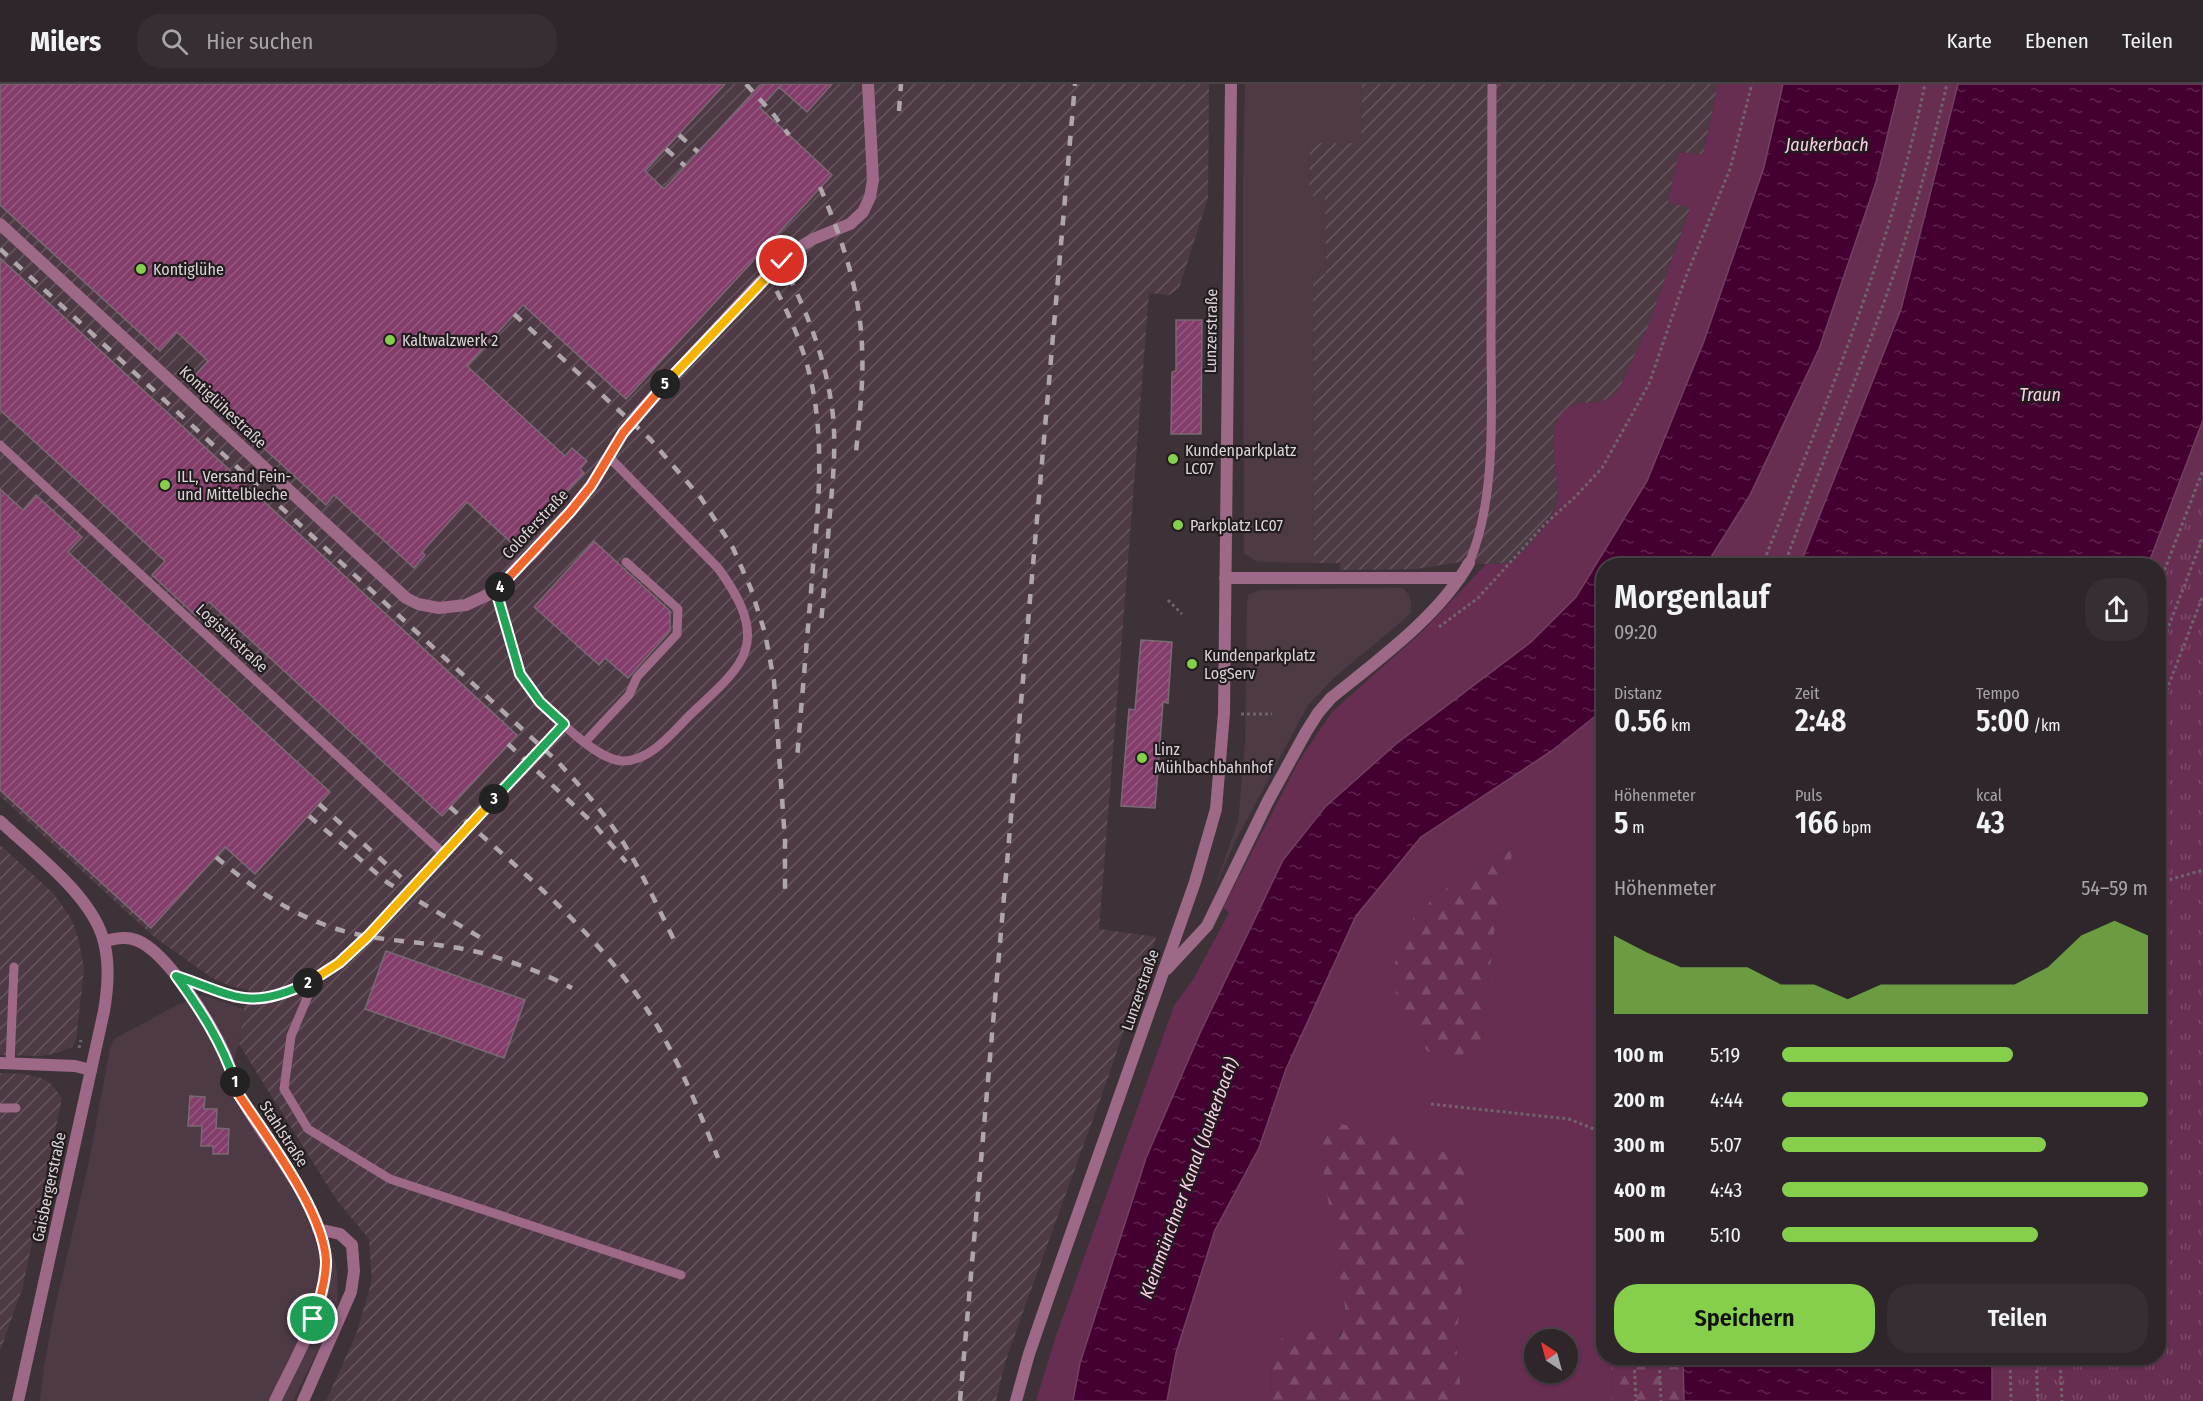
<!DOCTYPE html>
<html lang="de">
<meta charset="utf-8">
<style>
body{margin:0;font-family:"Fira Sans Condensed",sans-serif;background:#362e33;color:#f1f3f6;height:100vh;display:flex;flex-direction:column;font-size:22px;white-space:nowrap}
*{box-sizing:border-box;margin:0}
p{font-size:20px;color:#a7a5a9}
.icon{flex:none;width:33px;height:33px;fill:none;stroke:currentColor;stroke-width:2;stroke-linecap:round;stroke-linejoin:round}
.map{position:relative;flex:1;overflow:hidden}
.side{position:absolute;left:1596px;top:474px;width:570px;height:807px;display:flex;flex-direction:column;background:#2e262b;border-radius:24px;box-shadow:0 2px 4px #0004,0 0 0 2px #494347}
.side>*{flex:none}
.needle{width:39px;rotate:324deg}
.tools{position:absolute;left:1524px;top:1245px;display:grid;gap:12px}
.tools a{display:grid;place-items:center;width:54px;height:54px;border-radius:50%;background:#2e262b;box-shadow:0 2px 4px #0004,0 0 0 2px #494347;font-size:30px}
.pin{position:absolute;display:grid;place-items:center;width:51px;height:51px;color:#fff;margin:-26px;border:3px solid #fff;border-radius:50%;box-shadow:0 2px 6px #0007}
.km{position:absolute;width:30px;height:30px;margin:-15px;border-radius:50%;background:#222;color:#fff;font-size:16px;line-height:30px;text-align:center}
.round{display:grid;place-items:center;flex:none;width:63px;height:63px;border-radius:24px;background:#362e33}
.summary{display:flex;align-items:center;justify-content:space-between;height:102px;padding:0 18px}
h1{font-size:33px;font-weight:600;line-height:45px}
.metrics{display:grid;grid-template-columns:repeat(3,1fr);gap:9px;height:102px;padding:6px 18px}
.metrics div{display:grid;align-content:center}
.metrics b{font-size:30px;font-weight:600}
.metrics small{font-size:16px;font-weight:400}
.metrics p{font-size:16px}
.chart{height:168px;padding:12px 18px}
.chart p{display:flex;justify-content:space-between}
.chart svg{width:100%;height:108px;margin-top:6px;fill:#85cf4d;opacity:.7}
.cta{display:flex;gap:12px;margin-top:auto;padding:12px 18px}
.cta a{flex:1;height:69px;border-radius:24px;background:#85cf4d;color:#111;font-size:24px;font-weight:600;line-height:69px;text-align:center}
.cta a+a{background:#362e33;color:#f1f3f6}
ul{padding:0 18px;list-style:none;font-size:20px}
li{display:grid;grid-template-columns:96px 72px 1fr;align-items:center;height:45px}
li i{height:15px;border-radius:8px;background:#85cf4d}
header{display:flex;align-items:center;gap:36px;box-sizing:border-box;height:84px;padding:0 30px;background:#2e262b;border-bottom:2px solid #494347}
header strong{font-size:28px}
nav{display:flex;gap:33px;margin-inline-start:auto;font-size:21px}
.search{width:420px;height:54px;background:#362e33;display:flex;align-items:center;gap:15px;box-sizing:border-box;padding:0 21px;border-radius:24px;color:#a7a5a9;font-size:22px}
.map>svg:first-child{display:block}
</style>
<header>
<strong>Milers</strong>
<div class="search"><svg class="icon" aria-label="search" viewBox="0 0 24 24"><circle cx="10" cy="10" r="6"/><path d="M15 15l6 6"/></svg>Hier suchen</div>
<nav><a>Karte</a><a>Ebenen</a><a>Teilen</a></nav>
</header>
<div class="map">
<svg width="2203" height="1317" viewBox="0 0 2203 1317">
<defs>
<pattern id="industrial-furrows" width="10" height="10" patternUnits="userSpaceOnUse" patternTransform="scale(1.5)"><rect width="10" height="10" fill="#4d3a45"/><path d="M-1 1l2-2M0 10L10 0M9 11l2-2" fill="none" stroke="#66565f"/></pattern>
<pattern id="forest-firs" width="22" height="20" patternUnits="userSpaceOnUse" patternTransform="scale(1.5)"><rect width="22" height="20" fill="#682e52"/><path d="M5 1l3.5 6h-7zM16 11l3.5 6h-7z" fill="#7d4b6a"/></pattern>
<pattern id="park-tufts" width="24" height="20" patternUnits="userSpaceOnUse" patternTransform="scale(1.5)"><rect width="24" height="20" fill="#682e52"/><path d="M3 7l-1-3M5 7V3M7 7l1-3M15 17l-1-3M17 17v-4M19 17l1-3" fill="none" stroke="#7d4b6a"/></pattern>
<pattern id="water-ripples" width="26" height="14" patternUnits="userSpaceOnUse" patternTransform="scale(1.5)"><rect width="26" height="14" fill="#440030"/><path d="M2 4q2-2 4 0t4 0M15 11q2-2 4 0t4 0" fill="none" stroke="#5e244d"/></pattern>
<pattern id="building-hatch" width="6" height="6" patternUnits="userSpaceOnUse" patternTransform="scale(1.5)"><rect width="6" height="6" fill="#843d6a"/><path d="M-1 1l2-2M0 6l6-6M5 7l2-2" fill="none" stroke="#95587f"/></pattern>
</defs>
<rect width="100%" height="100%" fill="#3e3239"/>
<path fill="#4d3a45" d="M 1245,0 L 1362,0 L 1361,59 L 1310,59 L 1309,111 L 1325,112 L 1326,190 L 1313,192 L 1314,479 L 1257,478 L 1244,469 L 1243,105 Z
M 1403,504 L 1408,510 L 1411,517 L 1411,528 L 1406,534 L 1337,591 L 1308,621 L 1235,758 L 1213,808 L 1237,740 L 1239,728 L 1245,659 L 1247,516 L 1249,510 L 1260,506 Z
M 203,911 L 244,925 L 239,960 L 233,977 L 236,990 L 320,1141 L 332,1167 L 337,1187 L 338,1219 L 326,1250 L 293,1317 L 40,1317 L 44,1282 L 54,1228 L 89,1078 L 110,964 L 114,955 L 177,921 Z"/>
<path fill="url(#industrial-furrows)" d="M 0,0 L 1209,0 L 1208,114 L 1179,204 L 1169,211 L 1149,209 L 1099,845 L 1156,853 L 1105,1002 L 1020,1236 L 1005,1279 L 996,1317 L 326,1317 L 357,1248 L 372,1196 L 369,1155 L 336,1115 L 239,960 L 244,925 L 249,906 L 230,902 L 212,894 L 153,852 L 0,712 Z
M 1362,0 L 1718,0 L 1703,71 L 1679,68 L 1668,118 L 1690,124 L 1649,240 L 1616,311 L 1599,318 L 1581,319 L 1554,368 L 1558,397 L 1557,420 L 1531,462 L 1507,479 L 1486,480 L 1460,478 L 1416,485 L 1340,486 L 1340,479 L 1314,479 L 1313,191 L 1326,190 L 1325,112 L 1309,112 L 1310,59 L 1361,59 Z
M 0,761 L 53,809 L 71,834 L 78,853 L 84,884 L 76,956 L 72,963 L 57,969 L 41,972 L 0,971 Z
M 0,989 L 24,990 L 41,994 L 51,1000 L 62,1014 L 23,1202 L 0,1267 Z"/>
<path fill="#682e52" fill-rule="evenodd" d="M 1718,0 L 1783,0 L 1764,83 L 1704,257 L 1647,397 L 1576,513 L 1531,558 L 1396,660 L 1325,723 L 1283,776 L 1080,1279 L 1073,1317 L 1036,1317 L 1056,1252 L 1174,922 L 1194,894 L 1229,829 L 1223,824 L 1299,677 L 1332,628 L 1425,545 L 1486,480 C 1493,480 1503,481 1509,478 C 1525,470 1554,435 1557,417 C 1561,390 1541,343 1567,324 C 1576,317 1588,320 1599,318 C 1604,317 1610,313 1616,311 L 1649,240 L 1690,124 L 1668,118 L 1679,68 L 1703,71 Z
M 1900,0 L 1958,0 L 1901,225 L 1800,481 L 1706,482 L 1750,411 L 1819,265 L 1876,98 Z
M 2203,336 L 2203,438 L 2159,556 L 2158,482 L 2148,482 Z
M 1603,626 L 1604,1274 L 1611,1274 L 1612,1317 L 1462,1317 L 1456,1259 L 1470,1131 L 1336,1158 C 1340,1184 1356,1245 1330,1262 C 1321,1268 1284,1273 1271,1276 L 1272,1317 L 1167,1317 L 1176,1269 L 1215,1146 L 1259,1064 L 1286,985 L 1356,832 L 1421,753 L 1553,666 ZM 1513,763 L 1496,833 L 1482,954 L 1453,799 ZM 1534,1256 L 1568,1256 L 1568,1288 L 1534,1288 Z
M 1992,1274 L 2031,1274 L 2033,1317 L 1992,1317 Z"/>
<path fill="url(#forest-firs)" d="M 1514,763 L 1496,833 L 1482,954 L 1456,976 L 1427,967 L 1397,921 L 1395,879 L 1415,831 L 1453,799 Z
M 1323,1036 L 1403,1054 L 1457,1072 L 1472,1092 L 1470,1131 L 1456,1259 L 1462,1317 L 1272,1317 L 1271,1276 L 1286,1246 L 1313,1248 L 1329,1263 L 1341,1251 L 1345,1223 L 1322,1078 Z
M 1611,1274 L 1683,1274 L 1684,1317 L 1612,1317 Z"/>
<path fill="url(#park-tufts)" d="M 2203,392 L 2203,1317 L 2014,1317 L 2012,1274 L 2158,1274 L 2159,510 Z"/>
<path fill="url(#water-ripples)" stroke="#724062" stroke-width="1.5" d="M 1783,0 L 1900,0 L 1876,98 L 1819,265 L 1750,411 L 1706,481 L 1604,482 L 1603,626 L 1553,666 L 1421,753 L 1356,832 L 1286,985 L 1259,1064 L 1215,1146 L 1176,1269 L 1167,1317 L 1073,1317 L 1080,1279 L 1146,1074 L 1200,949 L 1283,776 L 1325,723 L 1396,660 L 1531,558 L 1576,513 L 1647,397 L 1704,257 L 1764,83 Z
M 1958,0 L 2203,0 L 2203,336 L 2148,481 L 1800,481 L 1901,225 Z
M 1683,1274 L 1992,1274 L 1992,1317 L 1684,1317 Z"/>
<path fill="url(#building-hatch)" stroke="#786a72" stroke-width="1.5" d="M 0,0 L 725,0 L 645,87 L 664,105 L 761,0 L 832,0 L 807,28 L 779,3 L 760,24 L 832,91 L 626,315 L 523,221 L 467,282 L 565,372 L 572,364 L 587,377 L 580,385 L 584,389 L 516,463 L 467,418 L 422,468 L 425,471 L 414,484 L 334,411 L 326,421 L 190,297 L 208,277 L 177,248 L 160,267 L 0,121 Z
M 0,174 L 517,651 L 442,732 L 209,518 L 196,532 L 152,491 L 165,477 L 0,326 Z
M 1176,236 L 1202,236 L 1201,350 L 1171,350 L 1172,288 L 1176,287 Z
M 0,405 L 23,426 L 36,411 L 82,453 L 68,468 L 330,708 L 255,790 L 225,763 L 151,844 L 0,706 Z
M 594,457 L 670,527 L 670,547 L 628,594 L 605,574 L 599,581 L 534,523 Z
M 1141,556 L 1172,558 L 1168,619 L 1163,618 L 1155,724 L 1121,722 L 1129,625 L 1135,626 Z
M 386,867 L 525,916 L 504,974 L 365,925 Z
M 190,1012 L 205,1013 L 204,1025 L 217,1025 L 216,1044 L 229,1045 L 228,1070 L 213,1070 L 213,1062 L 201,1062 L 202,1042 L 188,1042 Z"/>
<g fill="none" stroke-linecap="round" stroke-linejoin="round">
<path stroke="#6f646a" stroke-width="3" stroke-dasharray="3 3" stroke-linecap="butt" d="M 1762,482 C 1824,324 1891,166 1925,0
M 1784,482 C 1821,379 1864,279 1899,175 C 1918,117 1933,59 1947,0
M 2158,503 L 2203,386
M 1168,516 L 1182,530
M 1439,543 L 1478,514 L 1544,441 L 1574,414 L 1602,384 L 1649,300 L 1685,195 L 1730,85 L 1752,0
M 2158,570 L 2203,453
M 2158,629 L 2203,511
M 1241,630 L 1272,630
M 2158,799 L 2203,786
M 79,964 L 81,956
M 1431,1020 L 1569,1035 L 1604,1049
M 1634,1274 L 1636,1317
M 1659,1274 L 1661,1317
M 2010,1274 L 2011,1317
M 2036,1274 L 2038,1317
M 2060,1274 L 2062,1317"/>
<path stroke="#9d6987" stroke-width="9" d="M 0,361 L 444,770
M 1469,479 C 1497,414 1491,325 1491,254 C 1492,170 1492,85 1492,0
M 496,507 C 502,528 508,548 514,569 C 516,576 518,584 521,590 C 534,615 594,677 623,677 C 650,677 671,650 689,632 C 706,615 738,590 745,567 C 755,538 734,506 718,484 L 608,372
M 585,658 L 629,611 L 637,593 L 677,550 L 678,525 L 626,478
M 176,892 C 198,899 219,911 242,915 C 289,923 337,881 368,852 L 564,640
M 309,898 L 310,907 L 291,952 L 284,1005 L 308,1045 L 390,1095 L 681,1191
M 10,979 L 14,883
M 0,1024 L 16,1024"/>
<path stroke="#9d6987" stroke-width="12" d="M 0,140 L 406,514 L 418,520 L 439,524 L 466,521 L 496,507 L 519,481 L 532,470 L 570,428 L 591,402 L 623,349 L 643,324 L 758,200 L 795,166 L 813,155 L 850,140 L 863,128 L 870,113 L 873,96 L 868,0
M 1225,494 L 1460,494
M 104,857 C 115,855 125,852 136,856 C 167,867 214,943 226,973 C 231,986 234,1000 240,1012 C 266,1060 323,1121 326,1177 C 327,1223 294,1277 275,1317
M 1167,885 L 1207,842 L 1268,717 L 1306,648 L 1318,629 L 1331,614 C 1378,576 1439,532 1469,479
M 0,979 L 75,982 L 91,986
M 303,1317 L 351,1208 L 354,1187 L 352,1161 L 340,1150 L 318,1145
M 1016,1317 L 1029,1270 L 1050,1209 L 1195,798 L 1216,725 L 1224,629 L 1231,0"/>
<path stroke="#9d6987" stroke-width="12" d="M 0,737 C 34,769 93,812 104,858 C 110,881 108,904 104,927 L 18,1317"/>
<path stroke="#afa6ab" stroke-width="4.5" stroke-dasharray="10 10" stroke-linecap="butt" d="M 746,0 L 774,31 L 789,51
M 899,27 L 901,0
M 679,51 L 698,68
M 666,65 L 685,82
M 820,103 C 842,155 860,206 862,263 C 864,298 859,334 856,369
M 770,157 C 801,212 826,269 833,332 C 836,364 833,396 830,428 C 827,466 824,503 821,541
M 0,165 L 558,678 C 577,699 596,719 612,742 C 638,778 656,820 676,860
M 757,172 C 779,209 798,246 809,288 C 825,352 819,417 813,482 C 808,547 802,611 797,676
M 514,230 L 650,355 L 701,414 L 733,464 L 751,505 L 765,549 L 774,597 L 785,757 L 785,808
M 508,660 L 594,740 L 626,778
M 319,720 L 422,812
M 450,723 C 515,782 586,839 637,911 C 673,961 695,1017 718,1074
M 309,732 L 388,799 L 488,858
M 216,773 C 256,807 299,836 351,849 C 394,859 439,858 482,869 C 514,878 543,889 572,904
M 960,1317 L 1075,0"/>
</g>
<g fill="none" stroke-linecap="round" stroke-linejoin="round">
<g stroke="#fff" stroke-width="12">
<path id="split-1" d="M 235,998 L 239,1011 C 266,1052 324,1128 326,1177 C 326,1197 320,1216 313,1235"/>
</g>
<g stroke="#fff" stroke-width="12">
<path id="split-2" d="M 235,998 C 222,959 201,926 176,892 C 234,911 247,928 308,899"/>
</g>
<g stroke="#fff" stroke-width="12">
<path id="split-3" d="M 308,899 L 339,879 L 368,852 L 494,715"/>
</g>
<g stroke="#fff" stroke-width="12">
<path id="split-4" d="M 494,715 L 564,640 L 540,618 L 520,590 L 496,507 L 500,503"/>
</g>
<g stroke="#fff" stroke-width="12">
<path id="split-5" d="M 500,503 L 570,428 L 591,402 L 623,349 L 665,300"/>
</g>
<g stroke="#fff" stroke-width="12">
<path id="split-6" d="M 665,300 L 782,177"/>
</g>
<use href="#split-1" stroke="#f0652b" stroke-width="8"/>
<use href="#split-2" stroke="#22a559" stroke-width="8"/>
<use href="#split-3" stroke="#f5b400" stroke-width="8"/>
<use href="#split-4" stroke="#22a559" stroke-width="8"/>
<use href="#split-5" stroke="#f0652b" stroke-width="8"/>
<use href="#split-6" stroke="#f5b400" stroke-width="8"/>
</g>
<g fill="#85cf4d" stroke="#221c1f" stroke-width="2">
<circle cx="141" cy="185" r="6"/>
<circle cx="390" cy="256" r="6"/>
<circle cx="1173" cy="375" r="6"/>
<circle cx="165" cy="401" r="6"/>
<circle cx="1178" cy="441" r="6"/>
<circle cx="1192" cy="580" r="6"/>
<circle cx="1142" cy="674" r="6"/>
</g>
<g text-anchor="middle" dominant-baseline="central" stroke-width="4.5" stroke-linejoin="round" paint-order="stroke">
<g font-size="16" fill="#dcd4d8" stroke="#221c1f" text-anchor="start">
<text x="153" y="185">Kontiglühe</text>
<text x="402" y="256">Kaltwalzwerk 2</text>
<text x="1185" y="366">Kundenparkplatz<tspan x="1185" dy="18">LC07</tspan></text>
<text x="177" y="392">ILL, Versand Fein-<tspan x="177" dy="18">und Mittelbleche</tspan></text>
<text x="1190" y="441">Parkplatz LC07</text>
<text x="1204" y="571">Kundenparkplatz<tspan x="1204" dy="18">LogServ</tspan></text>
<text x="1154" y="665">Linz<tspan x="1154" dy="18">Mühlbachbahnhof</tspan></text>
</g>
<g font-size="16" fill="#dcd4d8" stroke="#221c1f">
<text transform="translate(1211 247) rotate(-89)">Lunzerstraße</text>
<text transform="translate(223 323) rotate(43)">Kontiglühestraße</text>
<text transform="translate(535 440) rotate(-47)">Coloferstraße</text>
<text transform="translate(232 554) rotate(43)">Logistikstraße</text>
<text transform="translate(1140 906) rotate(-71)">Lunzerstraße</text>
<text transform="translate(284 1050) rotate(57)">Stahlstraße</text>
<text transform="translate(49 1103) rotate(-78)">Gaisbergerstraße</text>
</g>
<g font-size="18" font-style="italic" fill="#facfe7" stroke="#221c1f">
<text x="1827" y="61">Jaukerbach</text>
<text x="2040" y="311">Traun</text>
<text transform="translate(1189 1094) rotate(-70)">Kleinmünchner Kanal (Jaukerbach)</text>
</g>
</g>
</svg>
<div class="tools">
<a><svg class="needle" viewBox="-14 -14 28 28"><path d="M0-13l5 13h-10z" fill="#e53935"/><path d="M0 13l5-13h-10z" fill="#a7a5a9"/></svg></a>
</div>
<div class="pin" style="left:313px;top:1235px;background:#1e9e55"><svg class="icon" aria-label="arrive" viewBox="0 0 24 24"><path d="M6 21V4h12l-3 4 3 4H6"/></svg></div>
<div class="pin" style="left:782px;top:177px;background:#d93025"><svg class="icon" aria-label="check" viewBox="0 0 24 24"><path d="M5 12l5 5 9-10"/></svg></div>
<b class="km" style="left:235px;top:998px">1</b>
<b class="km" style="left:308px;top:899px">2</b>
<b class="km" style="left:494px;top:715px">3</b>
<b class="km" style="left:500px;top:503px">4</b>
<b class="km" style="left:665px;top:300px">5</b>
<section class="side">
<div class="summary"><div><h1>Morgenlauf</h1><p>09:20</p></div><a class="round"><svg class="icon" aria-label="share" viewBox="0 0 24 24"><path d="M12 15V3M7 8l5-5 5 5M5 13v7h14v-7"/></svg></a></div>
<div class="metrics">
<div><p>Distanz</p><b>0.56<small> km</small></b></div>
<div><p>Zeit</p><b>2:48</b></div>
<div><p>Tempo</p><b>5:00<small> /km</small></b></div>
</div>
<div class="metrics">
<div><p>Höhenmeter</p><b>5<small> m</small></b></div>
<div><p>Puls</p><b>166<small> bpm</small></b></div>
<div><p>kcal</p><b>43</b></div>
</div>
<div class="chart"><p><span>Höhenmeter</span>54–59 m</p>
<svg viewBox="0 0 160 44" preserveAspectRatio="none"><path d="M0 44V12L10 19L20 25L30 25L40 25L50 32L60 32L70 38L80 32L90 32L100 32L110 32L120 32L130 25L140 12L150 6L160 12V44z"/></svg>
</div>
<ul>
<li><b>100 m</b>5:19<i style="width:63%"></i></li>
<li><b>200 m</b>4:44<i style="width:100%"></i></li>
<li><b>300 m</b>5:07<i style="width:72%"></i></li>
<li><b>400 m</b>4:43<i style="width:100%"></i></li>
<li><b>500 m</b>5:10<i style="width:70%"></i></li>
</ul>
<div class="cta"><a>Speichern</a><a>Teilen</a></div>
</section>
</div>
